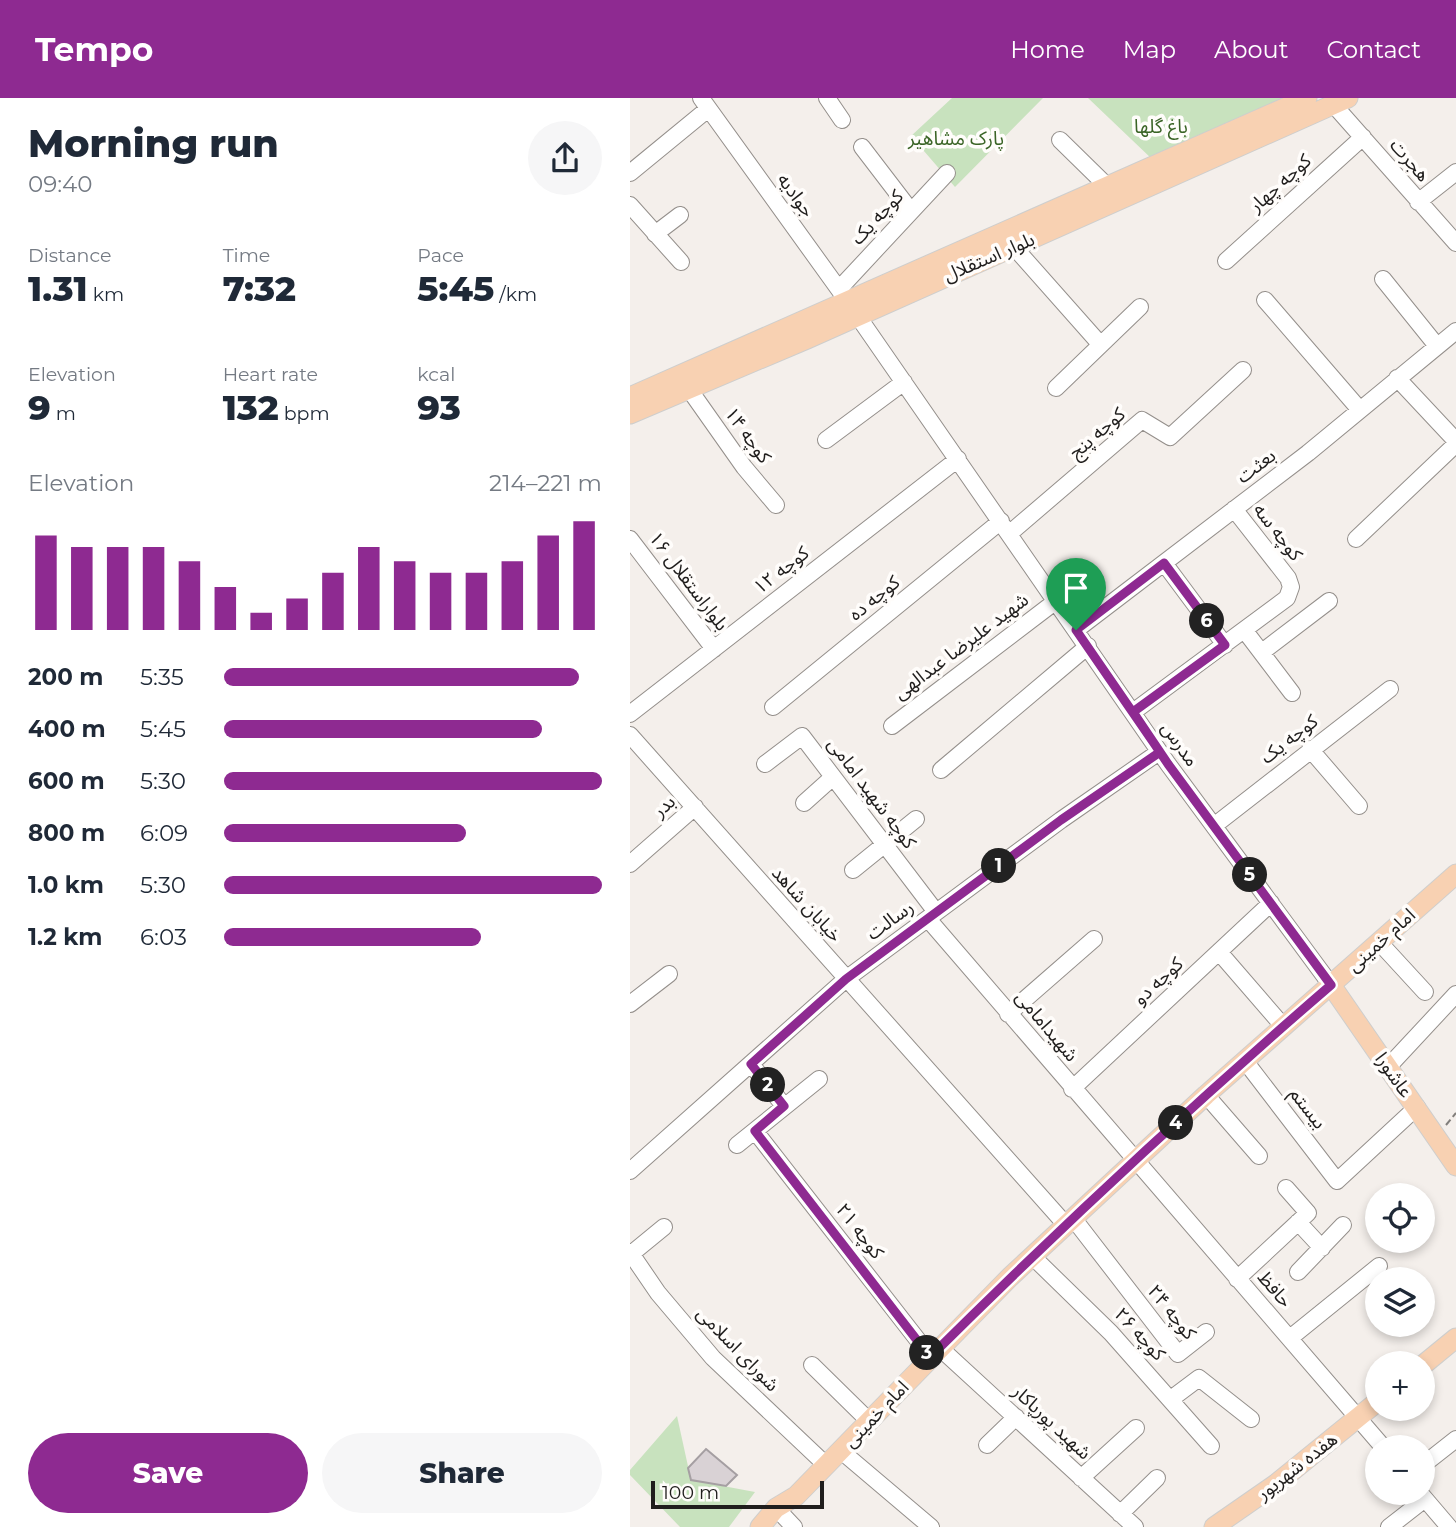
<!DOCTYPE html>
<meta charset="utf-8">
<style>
body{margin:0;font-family:Montserrat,"Noto Sans Arabic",sans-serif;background:#f6f6f7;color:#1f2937;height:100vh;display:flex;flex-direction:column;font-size:26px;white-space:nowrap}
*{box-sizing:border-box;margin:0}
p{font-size:23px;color:#747a83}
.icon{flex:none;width:38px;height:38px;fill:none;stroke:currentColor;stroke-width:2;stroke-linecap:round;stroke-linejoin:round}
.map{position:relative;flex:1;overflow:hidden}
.side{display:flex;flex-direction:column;background:#fff;width:630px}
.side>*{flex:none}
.buttons{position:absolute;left:735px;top:1085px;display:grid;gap:14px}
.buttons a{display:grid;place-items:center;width:70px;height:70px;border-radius:50%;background:#fff;box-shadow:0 4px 10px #0003;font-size:35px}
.scale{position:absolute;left:21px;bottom:18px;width:173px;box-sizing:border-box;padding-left:7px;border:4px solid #201e1d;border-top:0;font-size:19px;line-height:24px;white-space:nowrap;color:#201e1d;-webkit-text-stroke:5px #fffdfb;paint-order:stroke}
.pin{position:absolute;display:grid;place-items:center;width:60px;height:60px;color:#fff;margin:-72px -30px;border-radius:50% 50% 50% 0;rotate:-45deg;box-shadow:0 0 7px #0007}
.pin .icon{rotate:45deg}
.km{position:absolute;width:35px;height:35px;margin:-18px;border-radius:50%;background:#222;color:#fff;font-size:19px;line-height:35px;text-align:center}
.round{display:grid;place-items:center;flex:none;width:74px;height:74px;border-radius:37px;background:#f6f6f7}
.overview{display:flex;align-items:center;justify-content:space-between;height:119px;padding:0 28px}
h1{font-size:38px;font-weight:800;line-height:52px}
.stats{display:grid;grid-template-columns:repeat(3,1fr);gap:10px;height:119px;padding:7px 28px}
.stats div{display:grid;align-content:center}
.stats b{font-size:35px;font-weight:800}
.stats small{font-size:19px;font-weight:400}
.stats p{font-size:19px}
.chart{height:196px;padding:14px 28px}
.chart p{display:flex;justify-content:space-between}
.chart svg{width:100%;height:126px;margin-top:7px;stroke:#8e2a91;stroke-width:6}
.button{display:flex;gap:14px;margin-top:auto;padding:14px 28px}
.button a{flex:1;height:80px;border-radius:42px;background:#8e2a91;color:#fff;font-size:28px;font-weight:800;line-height:80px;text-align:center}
.button a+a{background:#f6f6f7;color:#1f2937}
ul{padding:0 28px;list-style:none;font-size:23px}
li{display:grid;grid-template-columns:112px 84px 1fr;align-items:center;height:52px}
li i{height:18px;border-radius:9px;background:#8e2a91}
header{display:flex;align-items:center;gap:42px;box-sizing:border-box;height:98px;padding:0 35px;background:#8e2a91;color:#fff}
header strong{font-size:33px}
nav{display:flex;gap:38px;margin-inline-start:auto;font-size:24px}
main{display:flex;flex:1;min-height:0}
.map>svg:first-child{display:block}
</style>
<header>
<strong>Tempo</strong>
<nav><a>Home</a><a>Map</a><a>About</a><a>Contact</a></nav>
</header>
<main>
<section class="side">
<div class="overview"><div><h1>Morning run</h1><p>09:40</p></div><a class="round"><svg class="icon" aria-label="share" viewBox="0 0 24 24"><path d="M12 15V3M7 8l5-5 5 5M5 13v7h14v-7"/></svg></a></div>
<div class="stats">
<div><p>Distance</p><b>1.31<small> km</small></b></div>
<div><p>Time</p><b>7:32</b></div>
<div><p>Pace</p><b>5:45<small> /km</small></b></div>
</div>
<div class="stats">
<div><p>Elevation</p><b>9<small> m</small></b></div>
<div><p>Heart rate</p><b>132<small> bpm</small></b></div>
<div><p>kcal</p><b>93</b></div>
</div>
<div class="chart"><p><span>Elevation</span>214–221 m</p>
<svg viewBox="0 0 160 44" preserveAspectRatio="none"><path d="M5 44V11M15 44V15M25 44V15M35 44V15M45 44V20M55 44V29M65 44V38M75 44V33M85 44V24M95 44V15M105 44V20M115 44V24M125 44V24M135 44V20M145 44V11M155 44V6"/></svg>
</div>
<ul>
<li><b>200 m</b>5:35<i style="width:94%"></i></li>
<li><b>400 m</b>5:45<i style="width:84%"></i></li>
<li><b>600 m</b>5:30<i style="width:100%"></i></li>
<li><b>800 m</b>6:09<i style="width:64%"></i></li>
<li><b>1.0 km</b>5:30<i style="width:100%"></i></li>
<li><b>1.2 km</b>6:03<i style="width:68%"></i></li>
</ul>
<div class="button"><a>Save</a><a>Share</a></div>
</section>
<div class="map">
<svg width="826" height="1429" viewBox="0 0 826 1429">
<rect width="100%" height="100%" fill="#f4efeb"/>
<path fill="#c8e2be" d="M 322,0 L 413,0 L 325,89 L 281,38 Z
M 458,0 L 661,0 L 523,62 Z
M 47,1318 L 61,1382 L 125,1394 L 99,1429 L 50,1429 L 0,1377 L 0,1372 Z"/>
<path fill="#d9d2d5" stroke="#a59fa2" stroke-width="2" d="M 76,1351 L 107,1377 L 96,1388 L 61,1382 L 58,1370 Z"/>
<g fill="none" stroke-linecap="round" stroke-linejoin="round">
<g stroke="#948f8b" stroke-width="18">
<path id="minor" d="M 71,0 L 218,204 L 538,666 L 701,887
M 197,0 L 212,22
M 703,6 L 826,145
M 430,42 L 478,89
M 232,49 L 281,113
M 0,75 L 78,11
M 788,104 L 826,74
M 0,107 L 51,164
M 25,136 L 50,117
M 384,149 L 470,246
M 596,163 L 733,39
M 753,181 L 807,248
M 209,191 L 317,75
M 635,202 L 730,312
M 767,280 L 826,343
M 426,290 L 510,209
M 59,291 L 114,369 L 146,407
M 196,342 L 274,284
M 380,435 L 512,322 L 540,339 L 613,272
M 0,441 L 84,551
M 726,441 L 826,346
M 534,465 L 595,547
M 446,532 L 678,355 L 826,233
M 615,533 L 662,595
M 632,554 L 699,503
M 143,609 L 371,423
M 503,614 L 657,500 L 661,489 L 658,480 L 604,411
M 0,616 L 328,361
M 262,628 L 426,503
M 0,637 L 436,1127
M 680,651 L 729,708
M 135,666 L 172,638 L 306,814
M 311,672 L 458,548
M 174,705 L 203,679
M 585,727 L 760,591
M 0,766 L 65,709
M 223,772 L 286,721
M 298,821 L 753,1349
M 749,844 L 795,894
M 589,854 L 653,928
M 0,906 L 39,876
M 378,916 L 464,841
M 615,963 L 707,1083 L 787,1009
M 121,966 L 154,1008
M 758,969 L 826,896
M 442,991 L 641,805
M 576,997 L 629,1058
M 125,1033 L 301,1259
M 107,1047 L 189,981
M 0,1073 L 216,881 L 431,722 L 529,654
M 443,1120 L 548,1256 L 576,1234
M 668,1124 L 692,1150
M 0,1154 L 28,1195 L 83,1260 L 196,1367
M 1,1156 L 34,1129
M 402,1158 L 481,1235 L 581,1348
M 668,1174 L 713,1127
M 607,1181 L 678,1115 L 656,1090
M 660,1240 L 749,1168
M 310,1250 L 505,1429
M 182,1267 L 239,1323
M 541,1301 L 569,1280 L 621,1321
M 357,1347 L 386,1319
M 210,1352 L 301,1429
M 793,1367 L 826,1341
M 451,1380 L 506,1330
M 790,1395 L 819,1429
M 146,1410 L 164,1429
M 490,1416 L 527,1380
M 759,1429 L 795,1401"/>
</g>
<g stroke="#cececd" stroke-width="21">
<path id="major" d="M 0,299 L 677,0
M 0,316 L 177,241 L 718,0
M 701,887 L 826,1068
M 793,1267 L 826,1240
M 130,1429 L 146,1410 L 166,1398 L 380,1179 L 576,997 L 826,776
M 584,1429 L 646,1386 L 747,1304"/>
</g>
<path stroke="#827f7c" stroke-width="2" stroke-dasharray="7 3.5" stroke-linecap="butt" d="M 816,1027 L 826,1015"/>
<use href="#minor" stroke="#fff" stroke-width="16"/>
<use href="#major" stroke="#f8d1b2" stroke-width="19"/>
</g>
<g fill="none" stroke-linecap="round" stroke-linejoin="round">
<g stroke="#fff" stroke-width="14">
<path id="route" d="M 446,532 L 530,654 L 431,722 L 216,881 L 121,966 L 154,1008 L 125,1033 L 300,1259 C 430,1130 563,1006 701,887 L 538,666 L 503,614 L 595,547 L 534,465 L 446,532"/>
</g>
<use href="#route" stroke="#8e2a91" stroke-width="9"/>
</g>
<g text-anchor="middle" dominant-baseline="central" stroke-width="7" stroke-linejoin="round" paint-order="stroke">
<g font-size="19" fill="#3a6426" stroke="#fffdfb">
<text x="531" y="28">باغ گلها</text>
<text x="326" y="40">پارک مشاهیر</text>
</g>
<g font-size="19" fill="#201e1d" stroke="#fffdfb">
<text transform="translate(780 62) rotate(49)">هجرت</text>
<text transform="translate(650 85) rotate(-42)">کوچه چهار</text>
<text transform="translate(166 97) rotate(54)">جوادیه</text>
<text transform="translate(247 119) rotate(-47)">کوچه یک</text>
<text transform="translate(359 159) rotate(-23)">بلوار استقلال</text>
<text transform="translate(467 335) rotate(-41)">کوچه پنج</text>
<text transform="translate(118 337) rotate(54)">کوچه ۱۴</text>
<text transform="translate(626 368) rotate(-37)">بعثت</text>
<text transform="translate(648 434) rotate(52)">کوچه سه</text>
<text transform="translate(151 472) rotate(-38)">کوچه ۱۲</text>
<text transform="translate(59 483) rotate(53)">بلواراستقلال ۱۶</text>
<text transform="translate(244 500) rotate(-39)">کوچه ده</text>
<text transform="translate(331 548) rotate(-37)">شهید علیرضا عبدالهی</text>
<text transform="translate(659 641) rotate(-38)">کوچه یک</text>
<text transform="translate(550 646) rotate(55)">مدرس</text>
<text transform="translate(242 695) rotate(53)">کوچه شهید امامی</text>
<text transform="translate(34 708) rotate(-42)">بدر</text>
<text transform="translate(177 806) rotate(48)">خیابان شاهد</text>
<text transform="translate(260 822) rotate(-36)">رسالت</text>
<text transform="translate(751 842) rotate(-42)">امام خمینی</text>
<text transform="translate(528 883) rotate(-43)">کوچه دو</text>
<text transform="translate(417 928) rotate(50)">شهیدامامی</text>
<text transform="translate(764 977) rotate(55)">عاشورا</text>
<text transform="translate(678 1010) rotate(52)">بیستم</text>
<text transform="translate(230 1133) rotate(52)">کوچه ۲۱</text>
<text transform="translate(645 1191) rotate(49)">حافظ</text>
<text transform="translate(542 1214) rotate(51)">کوچه ۲۴</text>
<text transform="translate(510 1236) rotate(47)">کوچه ۲۶</text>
<text transform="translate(108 1251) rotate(46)">شورای اسلامی</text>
<text transform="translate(246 1316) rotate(-46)">امام خمینی</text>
<text transform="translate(422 1324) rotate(43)">شهید پورپاکار</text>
<text transform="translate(667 1368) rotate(-38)">هفده شهریور</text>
</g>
</g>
</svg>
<div class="buttons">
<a><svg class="icon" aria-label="locate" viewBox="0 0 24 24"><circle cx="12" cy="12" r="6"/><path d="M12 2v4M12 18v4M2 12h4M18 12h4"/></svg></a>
<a><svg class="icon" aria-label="layers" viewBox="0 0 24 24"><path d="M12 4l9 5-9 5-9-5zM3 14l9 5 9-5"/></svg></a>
<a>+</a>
<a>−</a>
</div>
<div class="scale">100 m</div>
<div class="pin" style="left:446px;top:532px;background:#1e9e55"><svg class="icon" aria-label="arrive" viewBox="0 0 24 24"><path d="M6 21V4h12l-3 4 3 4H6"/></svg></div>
<b class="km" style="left:369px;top:768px">1</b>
<b class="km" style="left:138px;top:987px">2</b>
<b class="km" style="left:297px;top:1255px">3</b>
<b class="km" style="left:546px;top:1025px">4</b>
<b class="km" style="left:620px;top:777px">5</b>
<b class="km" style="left:577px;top:523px">6</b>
</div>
</main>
